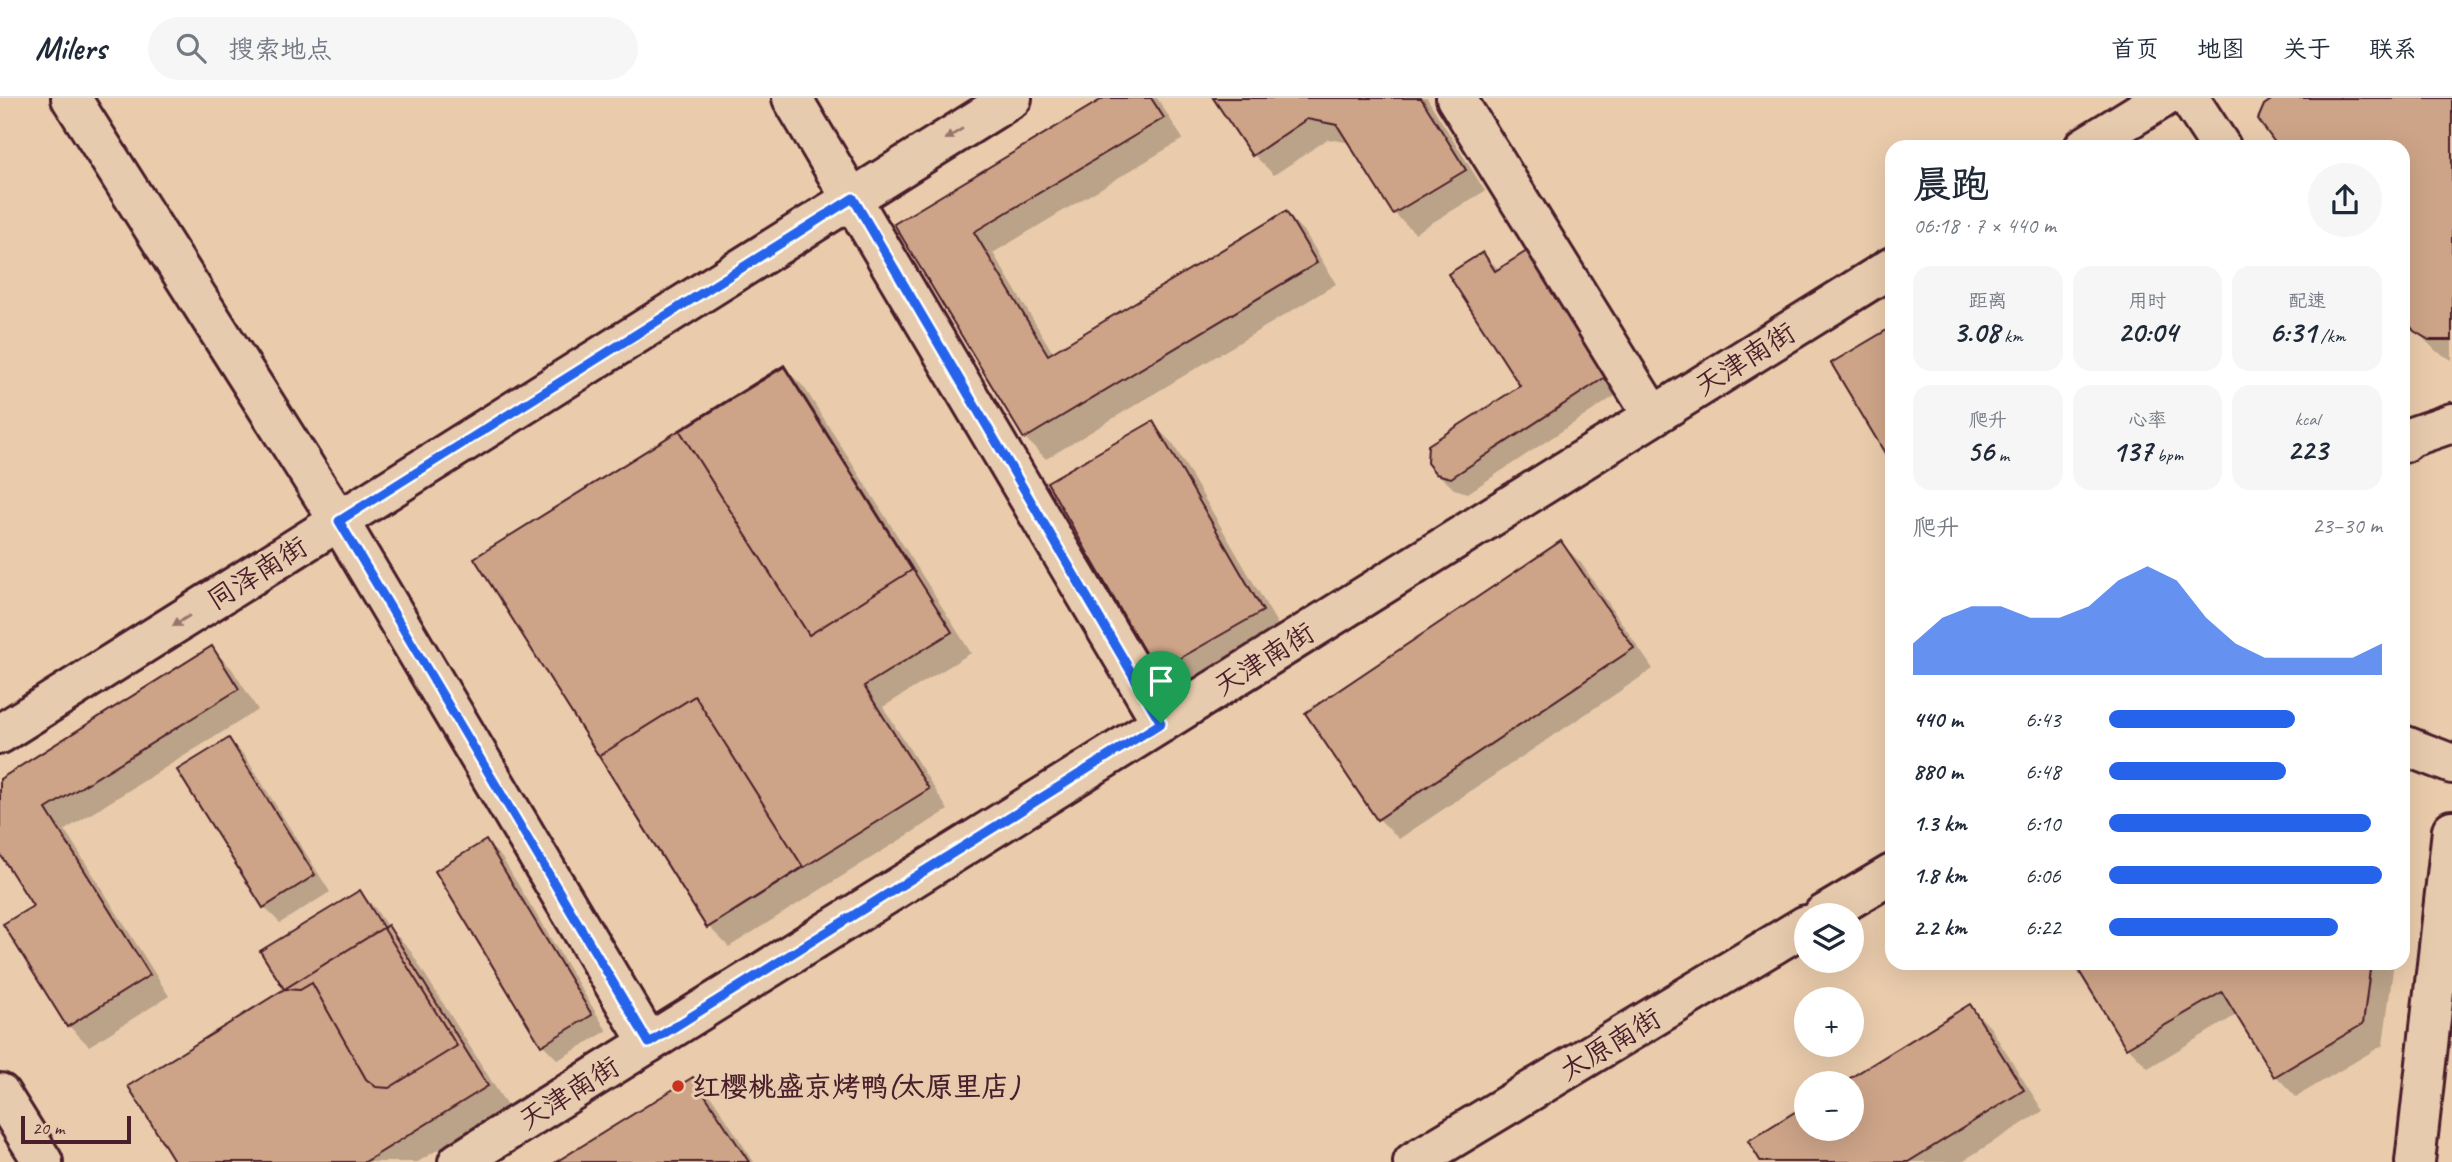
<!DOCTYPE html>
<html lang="zh">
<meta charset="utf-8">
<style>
body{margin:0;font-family:Caveat,"LXGW WenKai TC",sans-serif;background:#f6f6f7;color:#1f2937;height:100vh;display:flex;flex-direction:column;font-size:26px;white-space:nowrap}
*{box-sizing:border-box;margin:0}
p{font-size:23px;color:#747a83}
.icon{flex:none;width:38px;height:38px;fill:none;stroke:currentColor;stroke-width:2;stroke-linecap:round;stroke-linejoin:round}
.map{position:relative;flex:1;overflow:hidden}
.sheet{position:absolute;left:1885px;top:42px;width:525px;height:830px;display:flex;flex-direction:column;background:#fff;border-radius:21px;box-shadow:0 7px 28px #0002}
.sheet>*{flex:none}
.tools{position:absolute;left:1794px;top:805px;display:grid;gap:14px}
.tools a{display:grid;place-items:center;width:70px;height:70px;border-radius:50%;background:#fff;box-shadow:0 7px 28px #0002;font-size:35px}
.scale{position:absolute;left:21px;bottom:18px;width:110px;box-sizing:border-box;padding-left:7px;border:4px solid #4a1f2b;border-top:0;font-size:19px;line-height:24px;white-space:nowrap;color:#4a1f2b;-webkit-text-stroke:5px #e7cbae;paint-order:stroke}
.pin{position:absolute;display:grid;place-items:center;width:60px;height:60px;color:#fff;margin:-72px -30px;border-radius:50% 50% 50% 0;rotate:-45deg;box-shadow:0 0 7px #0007}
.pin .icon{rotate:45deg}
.round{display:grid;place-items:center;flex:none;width:74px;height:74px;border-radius:37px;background:#f6f6f7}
.head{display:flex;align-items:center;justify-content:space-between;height:119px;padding:0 28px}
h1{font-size:38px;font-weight:600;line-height:52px}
.stats{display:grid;grid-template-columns:repeat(3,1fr);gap:10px;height:119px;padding:7px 28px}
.stats div{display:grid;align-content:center;border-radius:18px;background:#f6f6f7;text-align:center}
.stats b{font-size:30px;font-weight:600}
.stats small{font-size:19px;font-weight:400}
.stats p{font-size:19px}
.chart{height:196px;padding:14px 28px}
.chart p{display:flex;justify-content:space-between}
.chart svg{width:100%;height:126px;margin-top:7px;fill:#2563eb;opacity:.7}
ul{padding:0 28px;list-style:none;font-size:23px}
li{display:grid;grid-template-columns:112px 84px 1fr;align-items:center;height:52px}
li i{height:18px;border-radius:9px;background:#2563eb}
header{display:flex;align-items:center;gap:42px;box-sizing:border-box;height:98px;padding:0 35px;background:#fff;border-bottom:2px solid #e0e1e3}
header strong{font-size:33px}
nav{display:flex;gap:38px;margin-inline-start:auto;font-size:24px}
.search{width:490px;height:63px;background:#f6f6f7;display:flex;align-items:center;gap:18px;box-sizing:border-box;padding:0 24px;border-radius:38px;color:#747a83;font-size:26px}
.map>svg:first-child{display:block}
</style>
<header>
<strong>Milers</strong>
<div class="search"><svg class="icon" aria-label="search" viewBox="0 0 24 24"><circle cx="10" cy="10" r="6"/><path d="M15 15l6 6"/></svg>搜索地点</div>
<nav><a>首页</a><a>地图</a><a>关于</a><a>联系</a></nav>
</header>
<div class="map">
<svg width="2452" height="1064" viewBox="0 0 2452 1064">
<rect width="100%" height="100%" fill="#eaccac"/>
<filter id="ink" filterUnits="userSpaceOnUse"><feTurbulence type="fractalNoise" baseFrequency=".0143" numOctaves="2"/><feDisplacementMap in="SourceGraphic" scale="14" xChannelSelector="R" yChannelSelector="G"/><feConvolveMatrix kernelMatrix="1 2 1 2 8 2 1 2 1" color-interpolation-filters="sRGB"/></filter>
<g filter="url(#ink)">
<path fill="#0003" fill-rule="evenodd" d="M 1107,0 L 1157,0 L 1183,41 L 993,155 L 1053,255 L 1286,115 L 1306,136 L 1336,186 L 1046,361 L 1025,340 L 896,127 Z
M 1215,0 L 1427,0 L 1485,93 L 1415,135 L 1394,115 L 1351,45 L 1328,41 L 1274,77 L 1253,56 Z
M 2277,0 L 2452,0 L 2452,262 L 2436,253 L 2415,232 L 2403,215 L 2403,49 L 2281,49 Z
M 1483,156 L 1624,292 L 1468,395 L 1454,391 L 1437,375 L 1523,289 Z
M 783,269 L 804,289 L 971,555 L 883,609 L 948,712 L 729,849 L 708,828 Z
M 1152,325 L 1173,346 L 1282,534 L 1178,593 L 1158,573 L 1049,385 Z
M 1561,445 L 1581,465 L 1653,571 L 1399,741 L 1379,721 Z
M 212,550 L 232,571 L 258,612 L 65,732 L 169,898 L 89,948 L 69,928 L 35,808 L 0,753 L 0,683 Z
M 229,642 L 245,658 L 330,794 L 280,825 L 264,809 Z
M 486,744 L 502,760 L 607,933 L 558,962 L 542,946 Z
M 360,794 L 375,810 L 387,828 L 408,849 L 507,1008 L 418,1064 L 177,1064 L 287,892 ZM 369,810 L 373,810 L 389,836 L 386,838 Z
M 2086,864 L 2394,864 L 2383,947 L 2296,999 L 2276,978 L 2238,916 L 2148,970 L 2128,949 L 2079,869 Z
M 1970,908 L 1990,929 L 2043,1013 L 1961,1064 L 1763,1064 L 1806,1009 L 1806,1031 L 1852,1031 L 1852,985 L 1845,985 Z
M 692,981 L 713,1001 L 754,1064 L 559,1064 Z"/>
<path fill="#cda488" stroke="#4a1f2b" stroke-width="2" d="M 1104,0 L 1151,0 L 1164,20 L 974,134 L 1048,257 L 1286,113 L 1317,165 L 1024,341 L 894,126 Z
M 1213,0 L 1421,0 L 1466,72 L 1393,116 L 1337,27 L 1307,21 L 1252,58 Z
M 2274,0 L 2452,0 L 2452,242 L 2429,242 L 2414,233 L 2403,218 L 2403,49 L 2278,49 L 2258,21 L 2264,7 Z
M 1530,151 L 1610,276 L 1451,380 L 1436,376 L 1427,365 L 1428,347 L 1520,288 L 1448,176 L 1483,154 L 1495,173 Z
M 1892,229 L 1892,367 L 1831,265 Z
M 784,267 L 952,534 L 864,588 L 929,691 L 707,830 L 474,460 Z
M 784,269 L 912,472 L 809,537 L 680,333 Z
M 1153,323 L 1263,513 L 1156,574 L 1047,384 Z
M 1561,443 L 1634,550 L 1377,722 L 1305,615 Z
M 212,548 L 239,591 L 46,711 L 150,877 L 67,929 L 3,826 L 33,808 L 0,756 L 0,681 Z
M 695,598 L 803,769 L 707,830 L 599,658 Z
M 229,640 L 315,777 L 263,810 L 177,672 Z
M 486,742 L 592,917 L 541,948 L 435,773 Z
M 360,792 L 457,948 L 389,990 L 376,989 L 366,981 L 312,885 L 300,892 L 284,891 L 260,853 Z
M 388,827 L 488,988 L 365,1064 L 175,1064 L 128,988 Z
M 2083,864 L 2371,864 L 2363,926 L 2274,979 L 2222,894 L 2126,950 L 2076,868 Z
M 1970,906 L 2024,992 L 1908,1064 L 1761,1064 L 1748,1043 L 1806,1007 L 1806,1031 L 1852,1031 L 1852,985 L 1842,985 Z
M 693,979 L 749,1064 L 556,1064 Z"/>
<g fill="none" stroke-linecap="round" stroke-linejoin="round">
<g stroke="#4a1f2b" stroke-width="44">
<path id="street" d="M 71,0 L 339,423 L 649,945
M 792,0 L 1162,625
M 1456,0 L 1653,318
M 2189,0 L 2221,49
M 2084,49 L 2163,0
M 0,636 L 1012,0
M 1823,817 L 1892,776
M 458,1064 L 1892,169
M 1413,1064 L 1806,827"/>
</g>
<g stroke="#4a1f2b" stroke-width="44">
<path id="secondary" d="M 2403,345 L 2411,339 L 2452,325
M 2403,647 L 2452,666
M 0,995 L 43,1064
M 2415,1064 L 2452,732"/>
</g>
<use href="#street" stroke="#e7cbae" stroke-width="38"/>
<use href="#secondary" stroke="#e7cbae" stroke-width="38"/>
</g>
<defs><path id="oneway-solid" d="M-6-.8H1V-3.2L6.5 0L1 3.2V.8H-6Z" transform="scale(1.75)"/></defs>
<g fill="#98756c">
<use href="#oneway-solid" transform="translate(954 36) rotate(148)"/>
<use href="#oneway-solid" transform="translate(181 523) rotate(148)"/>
</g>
</g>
<g fill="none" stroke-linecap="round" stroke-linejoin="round" filter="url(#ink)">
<g stroke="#fff" stroke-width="14">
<path id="route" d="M 853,100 L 1161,625 L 649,945 L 339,423 Z"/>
</g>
<use href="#route" stroke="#2563eb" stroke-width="9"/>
</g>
<circle fill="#c8321e" stroke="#e7cbae" stroke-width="2.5" cx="678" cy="988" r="7"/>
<g text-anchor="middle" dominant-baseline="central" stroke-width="6" stroke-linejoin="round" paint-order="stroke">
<g font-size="28" fill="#4a1f2b" stroke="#e7cbae">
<text transform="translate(1745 261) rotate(-32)">天津南街</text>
<text transform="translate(257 475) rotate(-32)">同泽南街</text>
<text transform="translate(1264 561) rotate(-32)">天津南街</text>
<text transform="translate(1610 946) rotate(-31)">太原南街</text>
<text transform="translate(569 995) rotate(-32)">天津南街</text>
</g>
<g font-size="28" font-weight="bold" fill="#4a1f2b" stroke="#e7cbae" text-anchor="start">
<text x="692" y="988">红樱桃盛京烤鸭(太原里店)</text>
</g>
</g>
</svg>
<div class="tools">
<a><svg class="icon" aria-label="layers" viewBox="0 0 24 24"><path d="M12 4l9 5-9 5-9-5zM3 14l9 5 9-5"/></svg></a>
<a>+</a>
<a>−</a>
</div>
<div class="scale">20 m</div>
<div class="pin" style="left:1161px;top:625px;background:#1e9e55"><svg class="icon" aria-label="arrive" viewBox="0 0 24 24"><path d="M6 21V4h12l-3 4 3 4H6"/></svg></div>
<section class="sheet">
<div class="head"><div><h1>晨跑</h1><p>06:18 · 7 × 440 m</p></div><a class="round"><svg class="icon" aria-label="share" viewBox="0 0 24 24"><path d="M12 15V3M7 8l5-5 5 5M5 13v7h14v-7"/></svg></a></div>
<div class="stats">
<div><p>距离</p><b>3.08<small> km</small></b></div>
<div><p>用时</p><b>20:04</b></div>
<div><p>配速</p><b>6:31<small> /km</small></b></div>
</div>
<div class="stats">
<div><p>爬升</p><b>56<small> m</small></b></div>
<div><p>心率</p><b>137<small> bpm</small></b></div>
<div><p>kcal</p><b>223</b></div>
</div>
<div class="chart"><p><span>爬升</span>23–30 m</p>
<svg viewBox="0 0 160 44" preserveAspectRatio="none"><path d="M0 44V33L10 24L20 20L30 20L40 24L50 24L60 20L70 11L80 6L90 11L100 24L110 33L120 38L130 38L140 38L150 38L160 33V44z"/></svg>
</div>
<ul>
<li><b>440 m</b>6:43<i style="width:68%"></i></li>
<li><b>880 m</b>6:48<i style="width:65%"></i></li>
<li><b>1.3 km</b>6:10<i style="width:96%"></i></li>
<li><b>1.8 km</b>6:06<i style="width:100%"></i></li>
<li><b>2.2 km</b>6:22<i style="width:84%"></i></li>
</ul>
</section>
</div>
